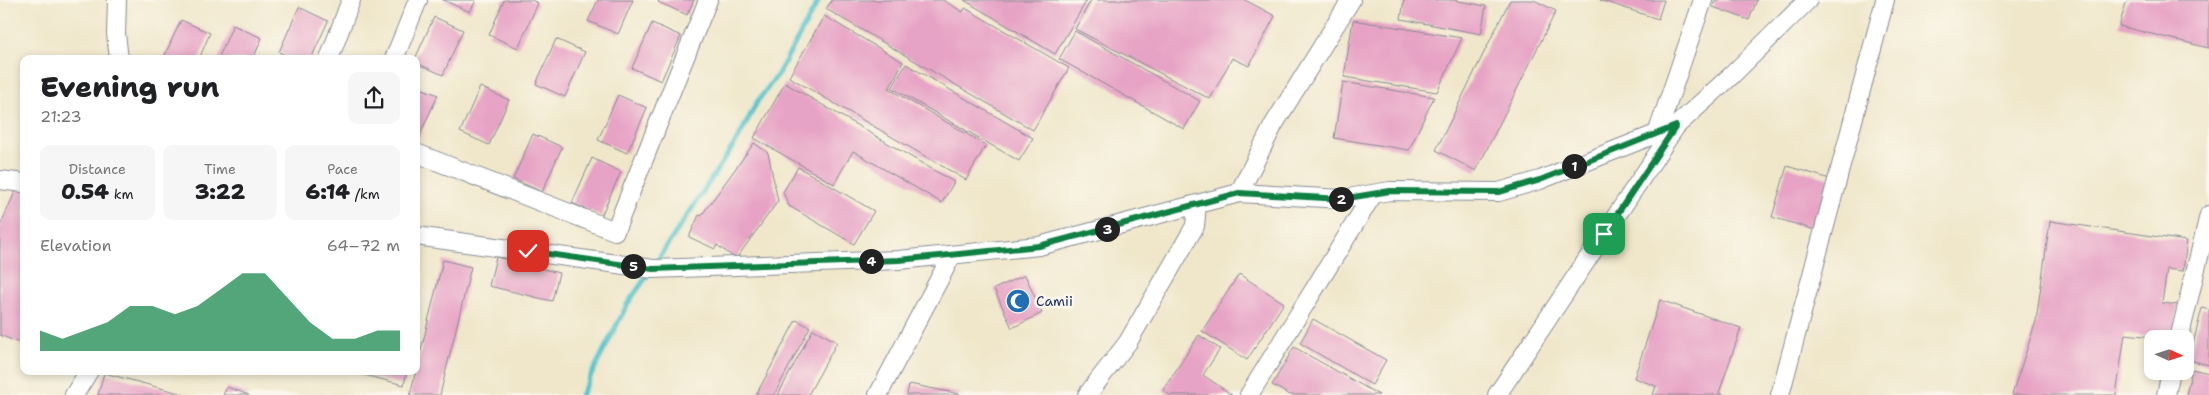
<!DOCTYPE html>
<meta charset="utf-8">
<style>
body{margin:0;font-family:"Shantell Sans",sans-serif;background:#f6f6f6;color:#202124;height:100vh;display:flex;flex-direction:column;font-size:19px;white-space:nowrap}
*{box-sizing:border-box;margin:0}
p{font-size:16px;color:#757577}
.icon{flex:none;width:28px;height:28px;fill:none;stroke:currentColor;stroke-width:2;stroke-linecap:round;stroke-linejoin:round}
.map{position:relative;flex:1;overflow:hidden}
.panel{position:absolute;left:20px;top:55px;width:400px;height:320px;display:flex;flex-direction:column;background:#fff;border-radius:10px;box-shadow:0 2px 8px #0003}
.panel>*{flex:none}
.needle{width:32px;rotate:93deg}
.buttons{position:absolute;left:2144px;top:330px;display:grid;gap:10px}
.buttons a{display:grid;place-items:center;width:50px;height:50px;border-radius:10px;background:#fff;box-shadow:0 2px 8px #0003;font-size:25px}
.pin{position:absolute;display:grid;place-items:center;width:42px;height:42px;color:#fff;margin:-21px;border-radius:10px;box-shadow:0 2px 8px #0006}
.km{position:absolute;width:25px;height:25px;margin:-12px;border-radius:50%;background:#222;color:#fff;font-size:14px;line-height:25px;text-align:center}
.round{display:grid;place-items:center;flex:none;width:52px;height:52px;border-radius:10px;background:#f6f6f6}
.overview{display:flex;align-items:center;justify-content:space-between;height:85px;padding:0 20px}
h1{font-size:28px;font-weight:800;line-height:38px}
.metrics{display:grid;grid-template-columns:repeat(3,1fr);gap:8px;height:85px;padding:5px 20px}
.metrics div{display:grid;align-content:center;border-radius:10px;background:#f6f6f6;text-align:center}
.metrics b{font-size:21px;font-weight:800}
.metrics small{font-size:14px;font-weight:400}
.metrics p{font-size:14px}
.chart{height:140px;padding:10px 20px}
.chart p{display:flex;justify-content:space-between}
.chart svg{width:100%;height:90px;margin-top:5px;fill:#0b8043;opacity:.7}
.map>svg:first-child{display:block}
</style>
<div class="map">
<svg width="2209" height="395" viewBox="0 0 2209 395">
<rect width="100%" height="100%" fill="#fbf7ec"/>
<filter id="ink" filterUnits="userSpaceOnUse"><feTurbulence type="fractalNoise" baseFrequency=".02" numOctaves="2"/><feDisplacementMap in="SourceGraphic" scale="10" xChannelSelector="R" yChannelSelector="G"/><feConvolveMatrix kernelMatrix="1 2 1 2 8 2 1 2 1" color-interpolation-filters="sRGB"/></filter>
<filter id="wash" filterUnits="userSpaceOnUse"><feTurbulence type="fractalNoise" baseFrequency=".0096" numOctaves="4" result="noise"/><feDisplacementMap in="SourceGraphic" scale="20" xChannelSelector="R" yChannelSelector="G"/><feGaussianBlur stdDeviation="1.12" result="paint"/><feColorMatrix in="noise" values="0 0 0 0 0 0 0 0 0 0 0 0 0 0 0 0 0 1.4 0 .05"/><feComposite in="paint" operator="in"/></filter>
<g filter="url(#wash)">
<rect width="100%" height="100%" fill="#f0e7cb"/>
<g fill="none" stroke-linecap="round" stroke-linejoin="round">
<path stroke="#56c4cc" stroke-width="5" d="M 655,264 L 739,137 L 757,102 L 778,74 L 819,0
M 581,395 L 628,303 L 649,273"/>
</g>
<g id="blocks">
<path fill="#e7a3c5" d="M 443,0 L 476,0 L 470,12 Z
M 504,0 L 531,0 L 538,3 L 518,48 L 489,35 Z
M 598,0 L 633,0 L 618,34 L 588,21 Z
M 659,0 L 694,0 L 687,15 L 658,2 Z
M 832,0 L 943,0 L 963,12 L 965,8 L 1069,68 L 1033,130 L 826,9 Z
M 964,0 L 1087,0 L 1055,54 Z
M 1091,0 L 1245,0 L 1275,16 L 1249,66 L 1232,58 L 1210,99 L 1075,29 Z
M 1404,0 L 1453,0 L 1486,6 L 1481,34 L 1401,19 Z
M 1510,0 L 1534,0 L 1556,11 L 1476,171 L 1436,150 Z
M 1600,0 L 1664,0 L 1658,19 Z
M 1715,0 L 1757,0 L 1749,20 L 1713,7 Z
M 2127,0 L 2209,0 L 2209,48 L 2119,26 Z
M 299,7 L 328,21 L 311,59 L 293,59 L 279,52 Z
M 824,16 L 903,62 L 889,89 L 986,145 L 966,180 L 789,77 Z
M 434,17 L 463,30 L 443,75 L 416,63 L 415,59 Z
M 181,20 L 210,33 L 199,59 L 163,59 Z
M 1353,20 L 1462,38 L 1437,92 L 1344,77 Z
M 652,23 L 681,36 L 661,81 L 632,68 Z
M 233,25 L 262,38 L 253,59 L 218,59 Z
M 1075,31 L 1200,101 L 1184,129 L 1059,59 Z
M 556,39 L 585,52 L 565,97 L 536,84 Z
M 906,64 L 1033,138 L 1019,161 L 892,88 Z
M 1343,82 L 1434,97 L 1409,150 L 1334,138 Z
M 785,83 L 954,182 L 942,203 L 853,151 L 834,184 L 754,138 Z
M 416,86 L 438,95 L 416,143 Z
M 480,87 L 509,100 L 489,145 L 460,132 Z
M 618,95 L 647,108 L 627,153 L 598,140 Z
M 533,134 L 562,147 L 542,192 L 513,179 Z
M 754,143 L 768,153 L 778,201 L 736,259 L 717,245 L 715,249 L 689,237 L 699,215 L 701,216 Z
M 592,158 L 621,172 L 601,216 L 572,203 Z
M 1787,166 L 1830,179 L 1815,230 L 1772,217 Z
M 798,167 L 874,211 L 854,244 L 789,206 L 783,192 Z
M 18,185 L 24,187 L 24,345 L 0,335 L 0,226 Z
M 2050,221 L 2187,241 L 2183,271 L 2167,269 L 2162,303 L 2178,305 L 2173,339 L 2125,334 L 2116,395 L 2012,395 L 2036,321 Z
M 496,257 L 559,273 L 552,301 L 489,286 Z
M 443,260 L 471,267 L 440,395 L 410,395 Z
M 1239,274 L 1284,303 L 1247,360 L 1202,331 Z
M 1025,275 L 1042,313 L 1012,328 L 994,289 Z
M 1660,300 L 1741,328 L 1719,393 L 1725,395 L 1653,395 L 1656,386 L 1634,378 Z
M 2202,308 L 2209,310 L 2209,365 L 2189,360 Z
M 1313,319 L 1386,360 L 1372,385 L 1300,343 Z
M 796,320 L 810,327 L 774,395 L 756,395 Z
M 813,329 L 837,342 L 808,395 L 778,395 Z
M 1199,335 L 1220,349 L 1203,375 L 1232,395 L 1170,395 L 1163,390 Z
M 1294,347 L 1379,395 L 1290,395 L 1272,385 Z
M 2192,369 L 2209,373 L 2209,395 L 2186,395 Z
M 348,371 L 407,371 L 404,385 Z
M 104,373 L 183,394 L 183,395 L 98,395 Z
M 909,384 L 960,394 L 960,395 L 907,395 Z
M 227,387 L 249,395 L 223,395 Z"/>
</g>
</g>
<g filter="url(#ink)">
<use href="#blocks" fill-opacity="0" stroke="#868b94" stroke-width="1"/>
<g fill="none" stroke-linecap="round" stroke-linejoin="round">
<g stroke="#868b94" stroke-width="20">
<path id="minor" d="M 117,0 L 116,34 L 119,59
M 329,59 L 351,0
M 394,59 L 418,0
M 1657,134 L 1703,0
M 416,153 L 615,231 L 708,0
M 0,180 L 24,183
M 1239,193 L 1274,124 L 1351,0
M 416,236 L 653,269 L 899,260 L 1039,246 L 1239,193 L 1342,199 L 1390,191 L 1499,192 L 1540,180 L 1676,126 L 1732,75 L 1808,0
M 2179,339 L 2209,215
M 74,395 L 89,371
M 878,395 L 952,255
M 1087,395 L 1128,342 L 1195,226 L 1197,205
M 1249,395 L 1373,194
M 1497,395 L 1676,126
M 1780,395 L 1885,0
M 2166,395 L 2171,371"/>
</g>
<use href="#minor" stroke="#fff" stroke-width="18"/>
</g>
</g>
<g fill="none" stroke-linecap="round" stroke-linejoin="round" filter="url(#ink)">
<g stroke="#fff" stroke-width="10">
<path id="route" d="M 528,251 L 653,269 L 899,260 L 1039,246 L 1239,193 L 1342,199 L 1390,191 L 1499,192 L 1540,180 L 1676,126 L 1604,234"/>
</g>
<use href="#route" stroke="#0b8043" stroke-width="6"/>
</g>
<defs>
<g id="mosque-disc" transform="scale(1.25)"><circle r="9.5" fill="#1f6fb2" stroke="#fbf7ec"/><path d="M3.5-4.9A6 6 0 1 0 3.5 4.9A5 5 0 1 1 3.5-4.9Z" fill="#fff"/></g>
</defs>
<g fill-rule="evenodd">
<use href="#mosque-disc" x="1018" y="301"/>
</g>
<g text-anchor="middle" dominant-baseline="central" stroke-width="5" stroke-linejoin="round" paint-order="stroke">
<g font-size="14" fill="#1b2f5e" stroke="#fbf7ec" text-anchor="start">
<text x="1036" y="301">Camii</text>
</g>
</g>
</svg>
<div class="buttons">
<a><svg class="needle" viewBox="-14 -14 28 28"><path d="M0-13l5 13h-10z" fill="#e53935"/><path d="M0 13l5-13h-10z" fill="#757577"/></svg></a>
</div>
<div class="pin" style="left:1604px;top:234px;background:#1e9e55"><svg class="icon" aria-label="arrive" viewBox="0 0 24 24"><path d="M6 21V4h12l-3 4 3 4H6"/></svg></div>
<div class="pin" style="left:528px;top:251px;background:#d93025"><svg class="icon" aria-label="check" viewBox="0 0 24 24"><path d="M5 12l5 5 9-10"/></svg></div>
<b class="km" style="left:1574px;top:166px">1</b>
<b class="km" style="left:1341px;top:199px">2</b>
<b class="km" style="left:1107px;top:229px">3</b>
<b class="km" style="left:871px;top:261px">4</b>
<b class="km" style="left:633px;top:266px">5</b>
<section class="panel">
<div class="overview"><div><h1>Evening run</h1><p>21:23</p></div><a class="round"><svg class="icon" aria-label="share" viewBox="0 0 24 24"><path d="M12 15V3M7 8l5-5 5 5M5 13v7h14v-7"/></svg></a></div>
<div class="metrics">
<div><p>Distance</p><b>0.54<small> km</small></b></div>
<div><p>Time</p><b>3:22</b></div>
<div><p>Pace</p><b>6:14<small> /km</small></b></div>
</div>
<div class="chart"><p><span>Elevation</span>64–72 m</p>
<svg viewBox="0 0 160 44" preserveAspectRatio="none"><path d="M0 44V34L10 38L20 34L30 30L40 22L50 22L60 26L70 22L80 14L90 6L100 6L110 18L120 30L130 38L140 38L150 34L160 34V44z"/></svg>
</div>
</section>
</div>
